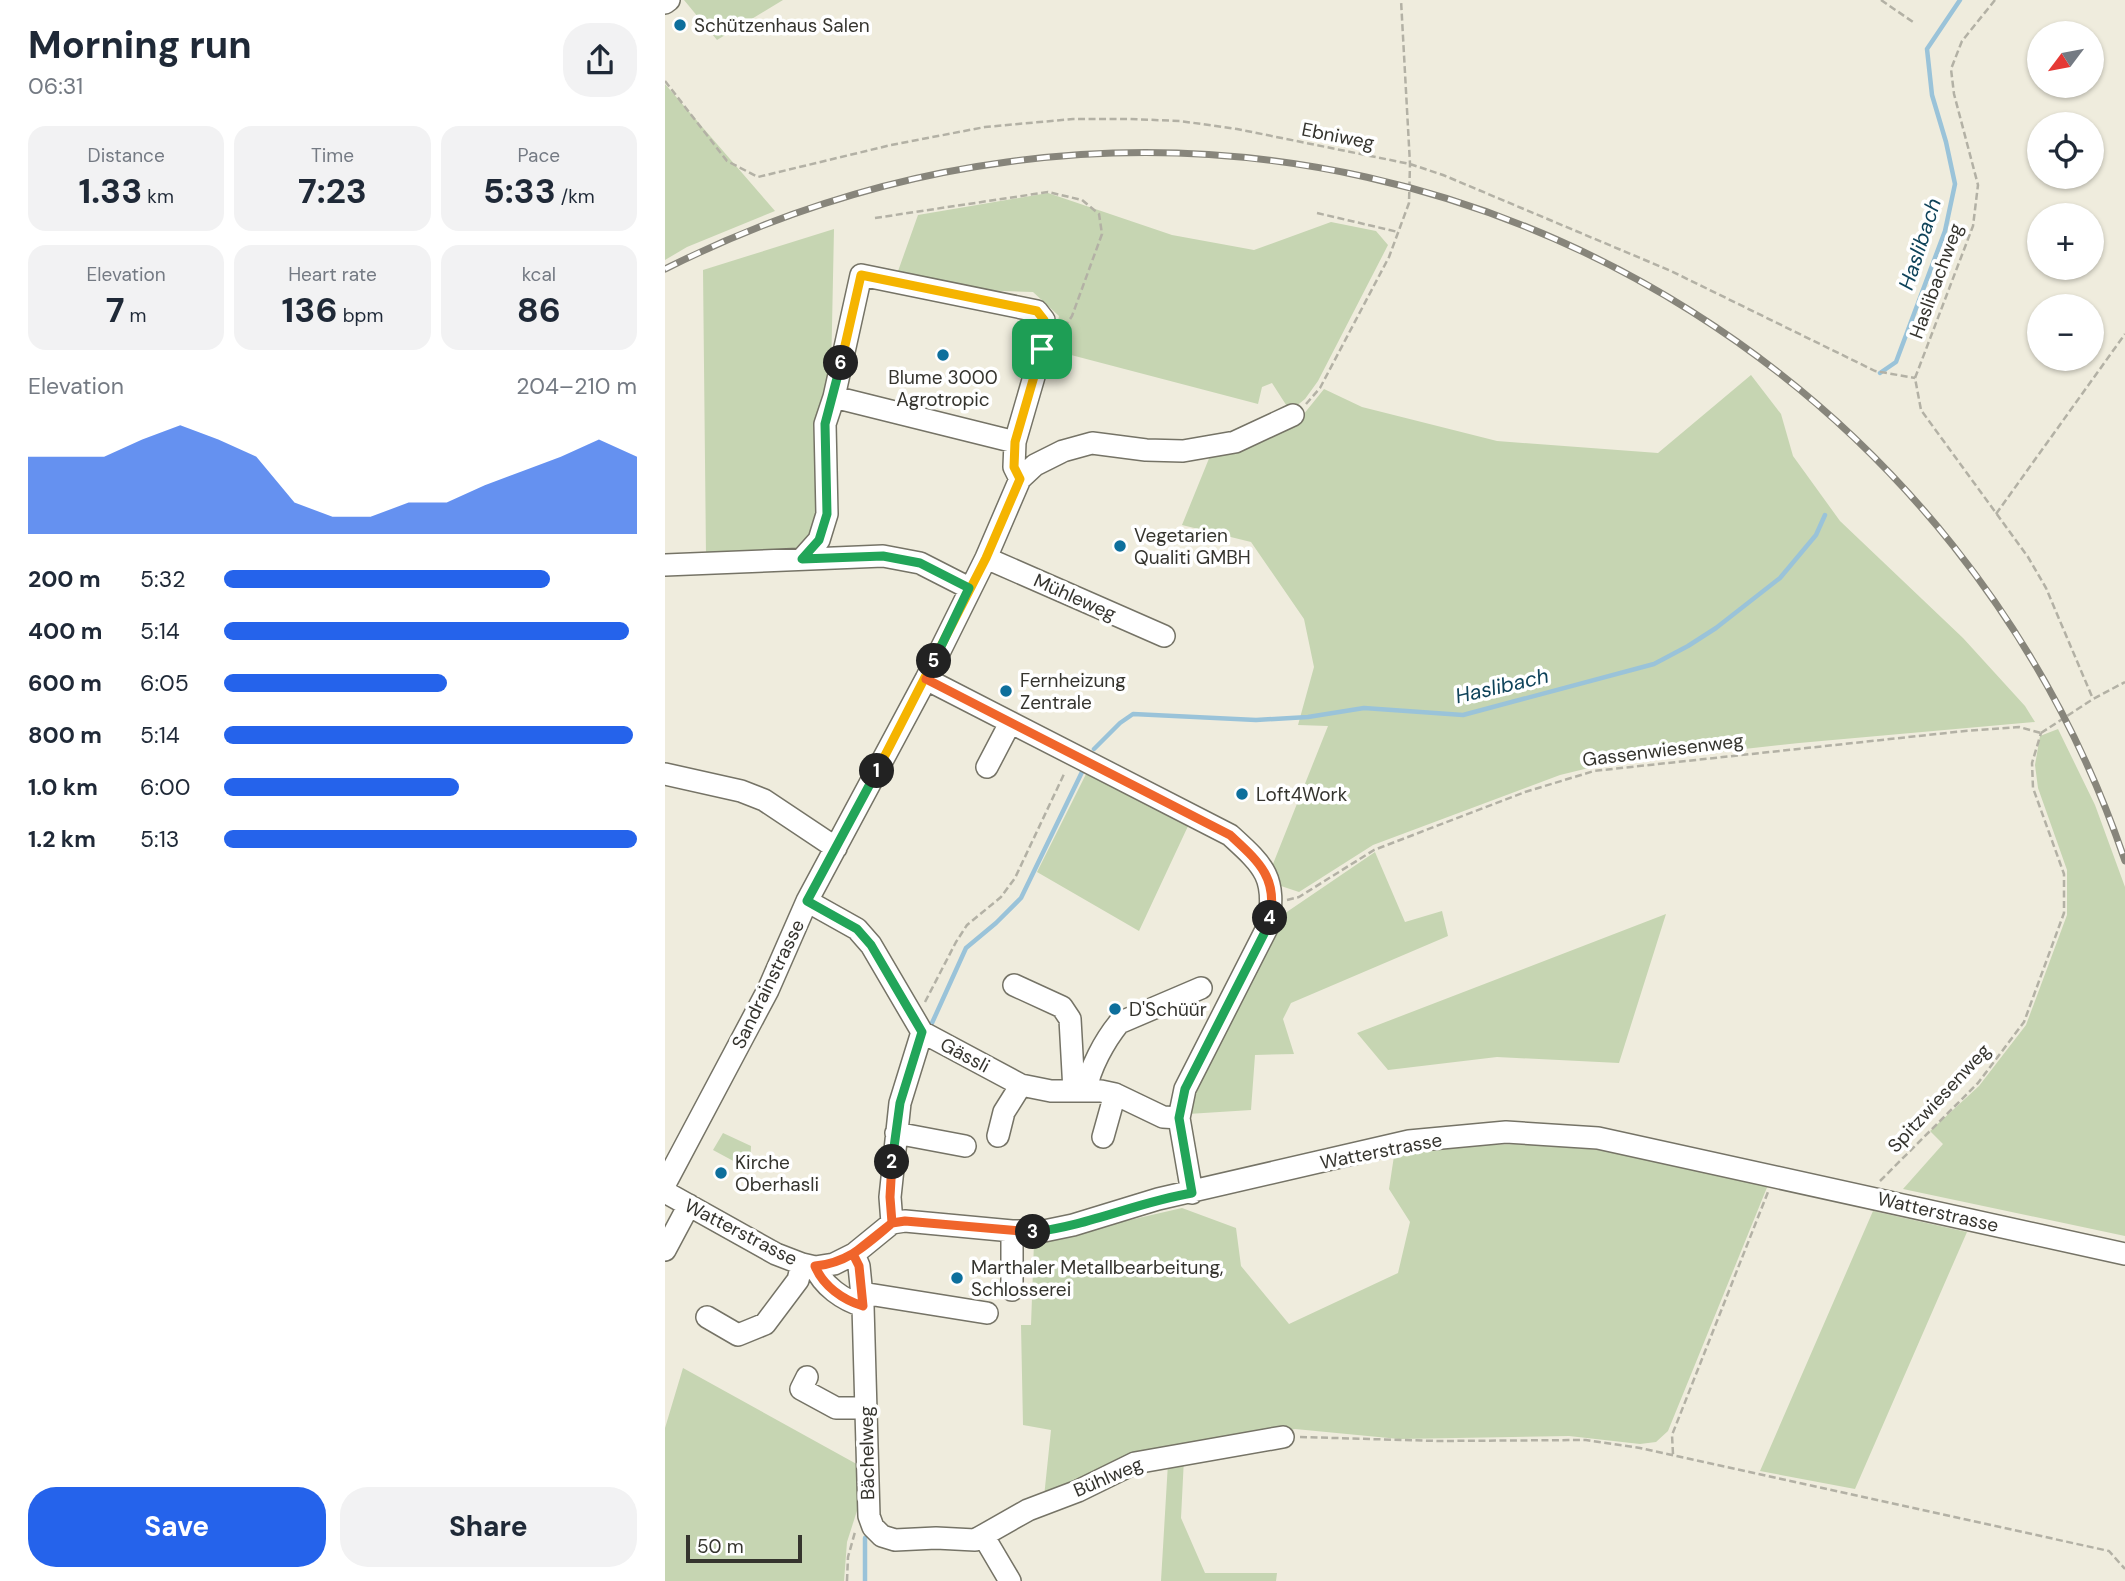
<!DOCTYPE html>
<meta charset="utf-8">
<style>
body{margin:0;font-family:"DM Sans",sans-serif;background:#f2f2f3;color:#1f2937;height:100vh;display:flex;flex-direction:column;font-size:26px;white-space:nowrap}
*{box-sizing:border-box;margin:0}
p{font-size:23px;color:#747a83}
.icon{flex:none;width:38px;height:38px;fill:none;stroke:currentColor;stroke-width:2;stroke-linecap:round;stroke-linejoin:round}
.map{position:relative;flex:1;overflow:hidden}
.sheet{display:flex;flex-direction:column;background:#fff;width:665px}
.sheet>*{flex:none}
.needle{width:46px;rotate:238deg}
.controls{position:absolute;left:1362px;top:21px;display:grid;gap:14px}
.controls a{display:grid;place-items:center;width:77px;height:77px;border-radius:50%;background:#fff;box-shadow:0 2px 5px #0004;font-size:35px}
.scale{position:absolute;left:21px;bottom:18px;width:116px;box-sizing:border-box;padding-left:7px;border:4px solid #35342e;border-top:0;font-size:19px;line-height:24px;white-space:nowrap;color:#35342e;-webkit-text-stroke:5px #fff;paint-order:stroke}
.pin{position:absolute;display:grid;place-items:center;width:60px;height:60px;color:#fff;margin:-30px;border-radius:14px;box-shadow:0 4px 10px #0006}
.km{position:absolute;width:35px;height:35px;margin:-18px;border-radius:50%;background:#222;color:#fff;font-size:19px;line-height:35px;text-align:center}
.round{display:grid;place-items:center;flex:none;width:74px;height:74px;border-radius:28px;background:#f2f2f3}
.headline{display:flex;align-items:center;justify-content:space-between;height:119px;padding:0 28px}
h1{font-size:38px;font-weight:700;line-height:52px}
.figures{display:grid;grid-template-columns:repeat(3,1fr);gap:10px;height:119px;padding:7px 28px}
.figures div{display:grid;align-content:center;border-radius:18px;background:#f2f2f3;text-align:center}
.figures b{font-size:35px;font-weight:700}
.figures small{font-size:19px;font-weight:400}
.figures p{font-size:19px}
.chart{height:196px;padding:14px 28px}
.chart p{display:flex;justify-content:space-between}
.chart svg{width:100%;height:126px;margin-top:7px;fill:#2563eb;opacity:.7}
.primary-button{display:flex;gap:14px;margin-top:auto;padding:14px 28px}
.primary-button a{flex:1;height:80px;border-radius:28px;background:#2563eb;color:#fff;font-size:28px;font-weight:700;line-height:80px;text-align:center}
.primary-button a+a{background:#f2f2f3;color:#1f2937}
ul{padding:0 28px;list-style:none;font-size:23px}
li{display:grid;grid-template-columns:112px 84px 1fr;align-items:center;height:52px}
li i{height:18px;border-radius:9px;background:#2563eb}
main{display:flex;flex:1;min-height:0}
.map>svg:first-child{display:block}
</style>
<main>
<section class="sheet">
<div class="headline"><div><h1>Morning run</h1><p>06:31</p></div><a class="round"><svg class="icon" aria-label="share" viewBox="0 0 24 24"><path d="M12 15V3M7 8l5-5 5 5M5 13v7h14v-7"/></svg></a></div>
<div class="figures">
<div><p>Distance</p><b>1.33<small> km</small></b></div>
<div><p>Time</p><b>7:23</b></div>
<div><p>Pace</p><b>5:33<small> /km</small></b></div>
</div>
<div class="figures">
<div><p>Elevation</p><b>7<small> m</small></b></div>
<div><p>Heart rate</p><b>136<small> bpm</small></b></div>
<div><p>kcal</p><b>86</b></div>
</div>
<div class="chart"><p><span>Elevation</span>204–210 m</p>
<svg viewBox="0 0 160 44" preserveAspectRatio="none"><path d="M0 44V17L10 17L20 17L30 11L40 6L50 11L60 17L70 33L80 38L90 38L100 33L110 33L120 27L130 22L140 17L150 11L160 17V44z"/></svg>
</div>
<ul>
<li><b>200 m</b>5:32<i style="width:79%"></i></li>
<li><b>400 m</b>5:14<i style="width:98%"></i></li>
<li><b>600 m</b>6:05<i style="width:54%"></i></li>
<li><b>800 m</b>5:14<i style="width:99%"></i></li>
<li><b>1.0 km</b>6:00<i style="width:57%"></i></li>
<li><b>1.2 km</b>5:13<i style="width:100%"></i></li>
</ul>
<div class="primary-button"><a>Save</a><a>Share</a></div>
</section>
<div class="map">
<svg width="1460" height="1581" viewBox="0 0 1460 1581">
<rect width="100%" height="100%" fill="#efecdd"/>
<path fill="#c6d5b2" d="M 19,0 L 118,0 L 52,40 Z
M 0,84 L 110,211 L 22,247 L 0,260 Z
M 383,193 L 507,235 L 589,250 L 666,222 L 711,231 L 723,245 L 653,381 L 640,399 L 625,411 L 607,383 L 597,387 L 593,404 L 387,350 L 394,316 L 368,292 L 309,290 L 232,274 L 253,215 Z
M 169,229 L 166,375 L 157,518 L 148,535 L 130,555 L 41,555 L 38,270 Z
M 1086,375 L 1116,414 L 1128,456 L 1175,521 L 1298,638 L 1360,706 L 1370,722 L 1134,743 L 936,765 L 895,775 L 708,845 L 634,892 L 613,885 L 606,869 L 663,726 L 633,725 L 649,667 L 639,619 L 586,542 L 517,525 L 545,456 L 638,415 L 659,389 L 697,407 L 832,441 L 993,453 Z
M 1393,729 L 1430,805 L 1460,887 L 1460,1236 L 1238,1189 L 1278,1144 L 1265,1131 L 1314,1086 L 1361,1025 L 1402,915 L 1402,870 L 1373,788 L 1370,765 L 1375,736 Z
M 422,772 L 524,824 L 474,931 L 372,872 Z
M 710,852 L 740,922 L 777,911 L 783,936 L 626,1003 L 618,1019 L 629,1054 L 590,1055 L 586,1110 L 523,1114 L 526,1089 L 610,920 Z
M 1001,914 L 954,1063 L 832,1057 L 723,1070 L 692,1033 Z
M 58,1133 L 86,1146 L 85,1170 L 48,1150 Z
M 862,1144 L 935,1150 L 1103,1185 L 1003,1431 L 991,1442 L 975,1444 L 904,1436 L 734,1439 L 630,1429 L 477,1456 L 379,1497 L 386,1430 L 358,1425 L 356,1325 L 366,1325 L 369,1242 L 517,1208 L 571,1228 L 576,1266 L 624,1324 L 733,1273 L 745,1222 L 724,1189 L 729,1156 L 801,1145 Z
M 1208,1211 L 1302,1232 L 1190,1489 L 1095,1471 Z
M 18,1368 L 197,1467 L 198,1492 L 182,1542 L 179,1581 L 0,1581 L 0,1428 Z
M 519,1458 L 516,1518 L 540,1573 L 612,1573 L 611,1581 L 496,1581 L 503,1463 Z"/>
<g fill="none" stroke-linecap="round" stroke-linejoin="round">
<path stroke="#9ac3d9" stroke-width="4.5" d="M 1215,373 L 1231,362 L 1280,231 L 1290,184 L 1281,142 L 1267,95 L 1262,49 L 1295,0
M 429,749 L 455,723 L 468,714 L 591,720 L 643,717 L 699,708 L 798,715 L 989,664 L 1023,646 L 1051,628 L 1115,578 L 1151,535 L 1160,515
M 267,1023 L 301,948 L 331,923 L 356,898 L 417,772
M 200,1581 L 200,1538"/>
<g stroke="#757366" stroke-width="24">
<path id="minor" d="M 0,3 L 4,0
M 169,397 L 350,442
M 321,558 L 499,636
M 137,559 L 154,540 L 162,514 L 160,424 L 169,397 L 196,275 L 372,311 L 379,320 L 377,349 L 350,442 L 349,467 L 355,479
M 0,565 L 218,556 L 255,563 L 304,588
M 261,679 L 565,835 C 599,866 612,877 603,926 L 520,1089 L 514,1118 L 527,1193
M 322,767 L 345,723
M 0,774 L 76,791 L 99,800 L 171,848
M 142,901 L 192,929 L 206,945 L 257,1032 L 356,1085 L 386,1091 L 436,1091 L 450,1094 L 498,1117 L 514,1118
M 349,985 L 397,1007 L 405,1019 L 409,1091
M 421,1091 C 424,1069 440,1040 454,1023 L 536,988
M 231,1133 L 300,1146
M 333,1136 L 339,1112 L 356,1085
M 438,1137 L 450,1094
M 0,1184 L 103,990 L 142,901 L 261,679 L 321,558 L 355,479 L 370,465 L 398,451 L 427,443 L 481,450 L 518,451 L 570,442 L 628,415
M 0,1192 L 111,1254 L 137,1264 L 150,1267 L 169,1264 L 189,1254 L 227,1223 L 240,1221 L 347,1231 L 379,1231 L 408,1225 L 493,1199 L 744,1141 L 841,1132 L 933,1138 L 1460,1254
M 227,1223 L 225,1197 L 235,1103 L 257,1032
M 0,1250 L 24,1205
M 189,1254 L 194,1266 L 198,1306 L 204,1516 L 208,1527 L 217,1536 L 230,1540 L 271,1538 L 310,1540 L 363,1510 L 413,1491 L 470,1463 L 618,1437
M 150,1267 C 158,1286 178,1300 198,1306
M 347,1290 L 347,1231
M 197,1293 L 322,1313
M 42,1317 L 73,1335 L 100,1324 L 133,1280 L 137,1264
M 142,1377 L 136,1389 L 171,1408 L 201,1408
M 319,1537 L 345,1581"/>
</g>
<path stroke="#b3b1a5" stroke-width="2.5" stroke-dasharray="7 3.5" stroke-linecap="butt" d="M 1216,0 L 1248,22
M 1330,0 L 1297,41 L 1286,69 L 1289,94 L 1313,185 L 1308,226 L 1250,378 L 1256,410 L 1363,557 L 1381,588 L 1428,699
M 0,81 L 62,161 L 93,177 L 226,145 L 320,127 L 408,119 L 465,119 L 515,121 L 572,129 L 745,164 L 778,175 L 1006,271 L 1210,371 L 1250,378
M 652,213 L 733,232
M 210,218 L 383,192 L 417,200 L 434,214 L 437,234 L 407,316 L 397,331
M 641,404 L 655,388 L 724,257 L 744,203 L 745,164 L 736,0
M 1331,514 L 1460,334
M 1376,733 L 1428,699 L 1460,682
M 622,900 L 634,897 L 709,850 L 860,792 L 929,771 L 1300,731 L 1354,727 L 1376,733
M 260,1002 L 291,942 L 302,925 L 336,897 L 350,878 L 400,772
M 1215,1181 L 1313,1083 L 1359,1022 L 1399,913 L 1399,874 L 1368,788 L 1367,763 L 1376,733
M 635,1437 L 773,1441 L 921,1440 L 975,1448 L 1444,1551 L 1460,1569
M 1008,1454 L 1007,1435 L 1103,1192
M 182,1581 L 183,1557 L 190,1532"/>
<use href="#minor" stroke="#fff" stroke-width="21"/>
<g stroke="#87857b" stroke-width="7">
<path id="rail" d="M 0,269 C 108,215 222,178 342,162 C 834,95 1302,394 1460,861"/>
</g>
<use href="#rail" stroke="#fff" stroke-width="4.5" stroke-dasharray="13" stroke-linecap="butt"/>
</g>
<g fill="none" stroke-linecap="round" stroke-linejoin="round">
<g stroke="#fff" stroke-width="14">
<path id="split-1" d="M 212,771 L 321,558 L 355,479 L 349,467 L 350,442 L 377,349"/>
</g>
<g stroke="#fff" stroke-width="14">
<path id="split-2" d="M 212,771 L 142,901 L 192,929 L 206,945 L 257,1032 L 235,1103 L 227,1162"/>
</g>
<g stroke="#fff" stroke-width="14">
<path id="split-3" d="M 227,1162 L 225,1197 L 227,1223 C 202,1244 183,1263 150,1266 C 158,1286 178,1300 198,1306 L 194,1266 L 188,1254 L 227,1223 L 240,1221 L 368,1232"/>
</g>
<g stroke="#fff" stroke-width="14">
<path id="split-4" d="M 368,1232 C 422,1226 473,1202 527,1193 L 514,1118 L 520,1089 L 603,926 L 605,918"/>
</g>
<g stroke="#fff" stroke-width="14">
<path id="split-5" d="M 269,661 L 261,679 L 565,835 C 593,861 613,877 605,918"/>
</g>
<g stroke="#fff" stroke-width="14">
<path id="split-6" d="M 176,363 L 160,424 L 162,514 L 154,540 L 137,559 L 218,556 L 255,563 L 304,588 L 269,661"/>
</g>
<g stroke="#fff" stroke-width="14">
<path id="split-7" d="M 176,363 L 196,275 L 372,311 L 379,320 L 377,349"/>
</g>
<use href="#split-1" stroke="#f5b400" stroke-width="9"/>
<use href="#split-2" stroke="#22a559" stroke-width="9"/>
<use href="#split-3" stroke="#f0652b" stroke-width="9"/>
<use href="#split-4" stroke="#22a559" stroke-width="9"/>
<use href="#split-5" stroke="#f0652b" stroke-width="9"/>
<use href="#split-6" stroke="#22a559" stroke-width="9"/>
<use href="#split-7" stroke="#f5b400" stroke-width="9"/>
</g>
<g fill="#0d6f9c" stroke="#fff" stroke-width="2.5">
<circle cx="15" cy="25" r="7"/>
<circle cx="278" cy="355" r="7"/>
<circle cx="455" cy="546" r="7"/>
<circle cx="341" cy="691" r="7"/>
<circle cx="577" cy="794" r="7"/>
<circle cx="450" cy="1009" r="7"/>
<circle cx="56" cy="1173" r="7"/>
<circle cx="292" cy="1278" r="7"/>
</g>
<g text-anchor="middle" dominant-baseline="central" stroke-width="7" stroke-linejoin="round" paint-order="stroke">
<g font-size="19" fill="#35342e" stroke="#fff" text-anchor="start">
<text x="29" y="25">Schützenhaus Salen</text>
<text x="278" y="377" text-anchor="middle">Blume 3000<tspan x="278" dy="22">Agrotropic</tspan></text>
<text x="469" y="535">Vegetarien<tspan x="469" dy="22">Qualiti GMBH</tspan></text>
<text x="355" y="680">Fernheizung<tspan x="355" dy="22">Zentrale</tspan></text>
<text x="591" y="794">Loft4Work</text>
<text x="464" y="1009">D'Schüür</text>
<text x="70" y="1162">Kirche<tspan x="70" dy="22">Oberhasli</tspan></text>
<text x="306" y="1267">Marthaler Metallbearbeitung,<tspan x="306" dy="22">Schlosserei</tspan></text>
</g>
<g font-size="19" fill="#35342e" stroke="#fff">
<text transform="translate(673 136) rotate(11)">Ebniweg</text>
<text transform="translate(1271 281) rotate(-70)">Haslibachweg</text>
<text transform="translate(410 597) rotate(24)">Mühleweg</text>
<text transform="translate(998 750) rotate(-7)">Gassenwiesenweg</text>
<text transform="translate(103 984) rotate(-64)">Sandrainstrasse</text>
<text transform="translate(300 1055) rotate(28)">Gässli</text>
<text transform="translate(1274 1098) rotate(-47)">Spitzwiesenweg</text>
<text transform="translate(716 1151) rotate(-11)">Watterstrasse</text>
<text transform="translate(1273 1212) rotate(13)">Watterstrasse</text>
<text transform="translate(76 1232) rotate(27)">Watterstrasse</text>
<text transform="translate(202 1453) rotate(-91)">Bächelweg</text>
<text transform="translate(443 1477) rotate(-23)">Bühlweg</text>
</g>
<g font-size="21" font-style="italic" fill="#0e435a" stroke="#fff">
<text transform="translate(1255 244) rotate(-72)">Haslibach</text>
<text transform="translate(837 686) rotate(-13)">Haslibach</text>
</g>
</g>
</svg>
<div class="controls">
<a><svg class="needle" viewBox="-14 -14 28 28"><path d="M0-13l5 13h-10z" fill="#e53935"/><path d="M0 13l5-13h-10z" fill="#747a83"/></svg></a>
<a><svg class="icon" aria-label="locate" viewBox="0 0 24 24"><circle cx="12" cy="12" r="6"/><path d="M12 2v4M12 18v4M2 12h4M18 12h4"/></svg></a>
<a>+</a>
<a>−</a>
</div>
<div class="scale">50 m</div>
<div class="pin" style="left:377px;top:349px;background:#1e9e55"><svg class="icon" aria-label="arrive" viewBox="0 0 24 24"><path d="M6 21V4h12l-3 4 3 4H6"/></svg></div>
<b class="km" style="left:212px;top:771px">1</b>
<b class="km" style="left:227px;top:1162px">2</b>
<b class="km" style="left:368px;top:1232px">3</b>
<b class="km" style="left:605px;top:918px">4</b>
<b class="km" style="left:269px;top:661px">5</b>
<b class="km" style="left:176px;top:363px">6</b>
</div>
</main>
